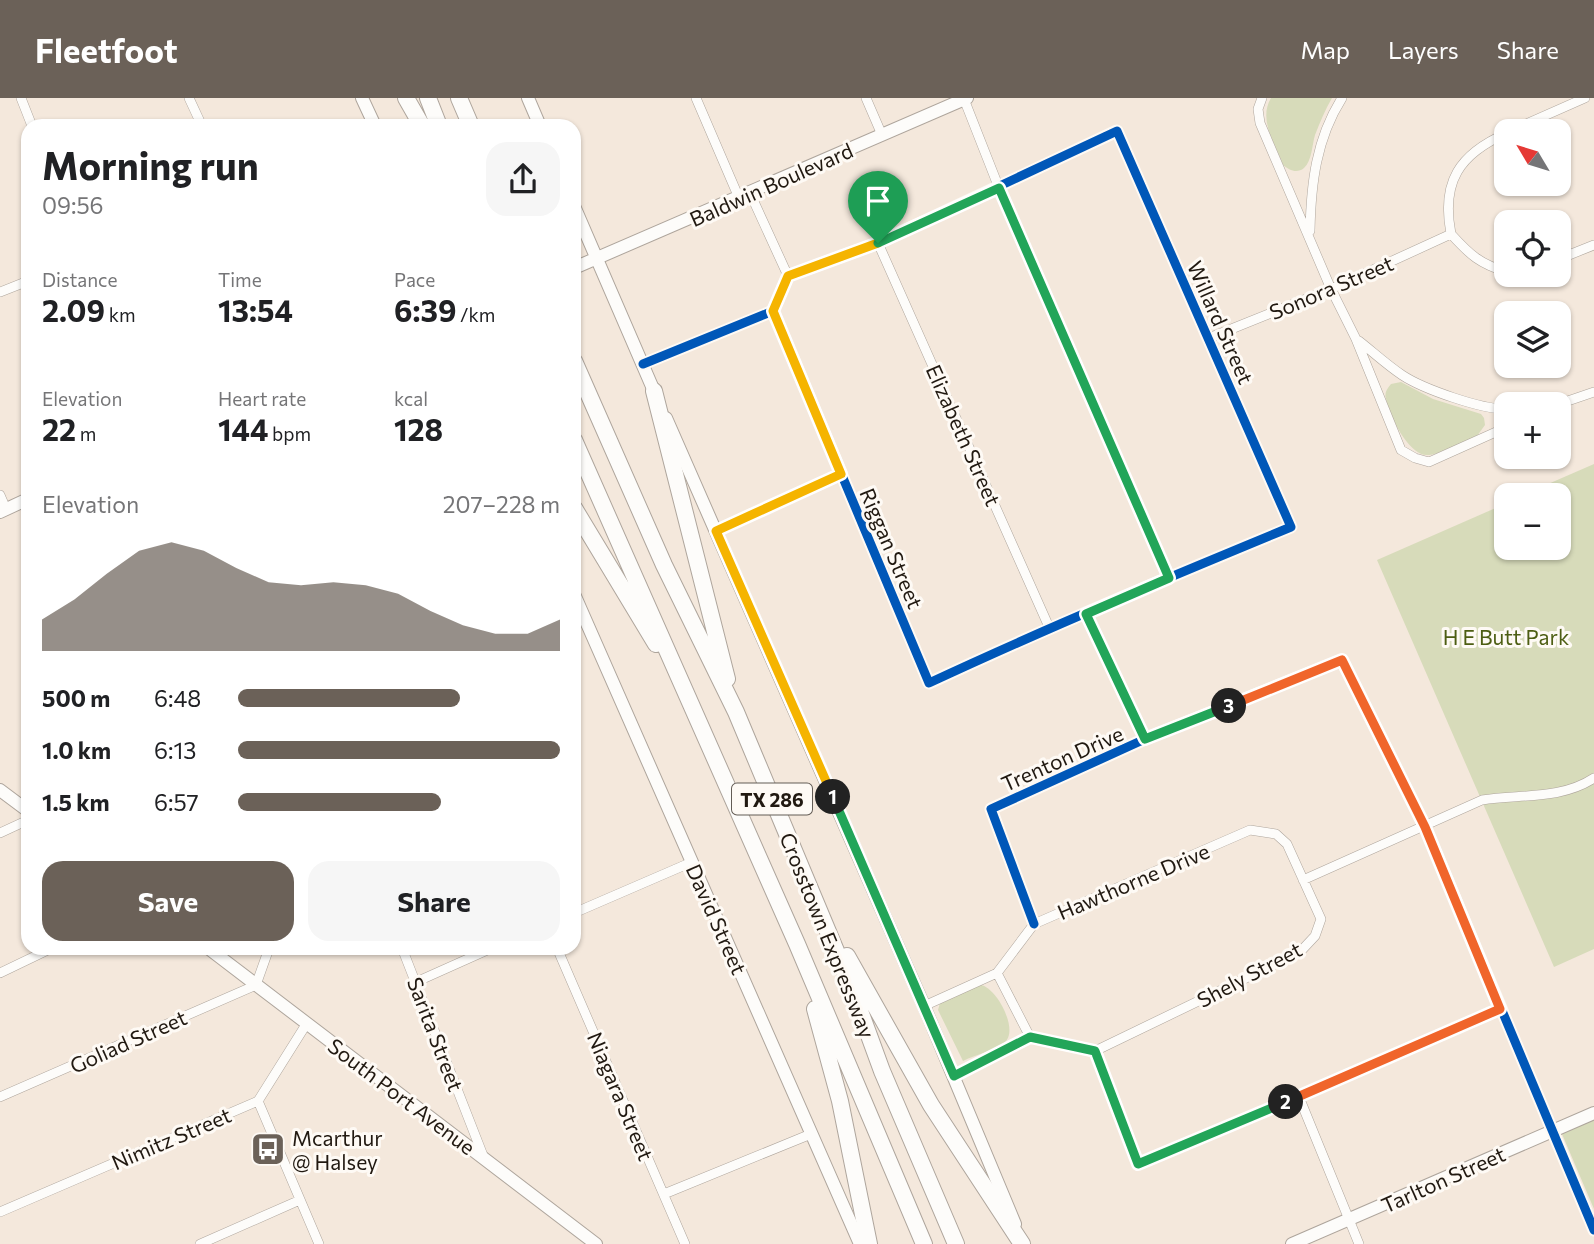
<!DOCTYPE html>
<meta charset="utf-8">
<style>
body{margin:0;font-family:Commissioner,sans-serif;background:#f6f6f6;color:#202124;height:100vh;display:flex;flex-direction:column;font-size:26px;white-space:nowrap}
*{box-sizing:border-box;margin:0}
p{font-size:23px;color:#757577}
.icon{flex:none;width:38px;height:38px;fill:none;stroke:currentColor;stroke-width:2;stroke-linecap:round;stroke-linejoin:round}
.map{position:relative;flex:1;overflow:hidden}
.details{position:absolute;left:21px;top:21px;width:560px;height:836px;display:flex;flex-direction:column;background:#fff;border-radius:21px;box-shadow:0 2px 5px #0004}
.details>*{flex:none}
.needle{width:46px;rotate:308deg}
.controls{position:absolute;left:1494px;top:21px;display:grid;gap:14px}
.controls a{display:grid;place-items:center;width:77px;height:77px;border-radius:14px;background:#fff;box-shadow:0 2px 5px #0004;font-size:35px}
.pin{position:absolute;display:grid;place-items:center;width:60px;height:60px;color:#fff;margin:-72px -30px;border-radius:50% 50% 50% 0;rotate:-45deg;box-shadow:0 0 7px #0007}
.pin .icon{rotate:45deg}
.km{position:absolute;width:35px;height:35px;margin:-18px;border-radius:50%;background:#222;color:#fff;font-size:19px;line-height:35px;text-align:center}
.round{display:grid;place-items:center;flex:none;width:74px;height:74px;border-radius:21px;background:#f6f6f6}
.headline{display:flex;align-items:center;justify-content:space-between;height:119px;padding:0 21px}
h1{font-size:38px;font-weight:700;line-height:52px}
.metrics{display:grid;grid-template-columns:repeat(3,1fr);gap:10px;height:119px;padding:7px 21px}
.metrics div{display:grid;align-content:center}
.metrics b{font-size:30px;font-weight:700}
.metrics small{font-size:19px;font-weight:400}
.metrics p{font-size:19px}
.chart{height:196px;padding:14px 21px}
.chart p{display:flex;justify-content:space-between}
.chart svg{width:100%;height:126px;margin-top:7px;fill:#6b6158;opacity:.7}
.action{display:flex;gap:14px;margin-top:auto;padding:14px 21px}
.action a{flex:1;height:80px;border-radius:21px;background:#6b6158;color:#fff;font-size:28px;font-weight:700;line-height:80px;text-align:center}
.action a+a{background:#f6f6f6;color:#202124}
ul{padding:0 21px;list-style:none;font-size:23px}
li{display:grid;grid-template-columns:112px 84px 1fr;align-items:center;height:52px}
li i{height:18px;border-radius:9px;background:#6b6158}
header{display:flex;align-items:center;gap:42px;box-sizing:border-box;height:98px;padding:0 35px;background:#6b6158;color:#fff}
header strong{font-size:33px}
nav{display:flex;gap:38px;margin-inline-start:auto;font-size:24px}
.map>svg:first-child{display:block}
</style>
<header>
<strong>Fleetfoot</strong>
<nav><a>Map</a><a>Layers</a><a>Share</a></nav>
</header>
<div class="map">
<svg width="1594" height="1146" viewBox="0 0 1594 1146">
<rect width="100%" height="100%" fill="#f4e8dc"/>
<path fill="#d7dbba" d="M 1271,0 L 1332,0 C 1325,12 1320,24 1315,37 C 1312,47 1312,63 1304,70 C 1297,76 1289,72 1283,67 C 1275,45 1258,22 1271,0 Z
M 1401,284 L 1433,301 L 1481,316 L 1484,320 L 1485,327 L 1477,338 C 1465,343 1438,358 1426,357 C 1408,356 1389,317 1386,301 C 1384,295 1387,291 1391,286 Z
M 1594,366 L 1594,851 L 1554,869 L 1377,462 L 1507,405 L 1507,450 L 1559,450 L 1559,397 L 1523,397 Z
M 981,887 C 997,890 1020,933 1004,945 C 993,953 975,957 963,963 L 938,912 L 940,905 Z
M 1594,1021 L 1594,1111 L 1562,1036 Z"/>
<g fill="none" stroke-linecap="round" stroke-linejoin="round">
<g stroke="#aea59c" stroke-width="10">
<path id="street" d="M 21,0 L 32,28
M 189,0 L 202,28
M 696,0 L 739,100
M 866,0 L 882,37
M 1262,0 L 1258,11 L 1260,25 L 1331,191 L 1356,241 L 1401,352 L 1415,360 L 1429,364 L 1507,329
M 964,1 L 999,90 L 1169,480
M 1510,33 L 1585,0
M 750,95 L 788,178
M 1310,133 C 1311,86 1316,41 1342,0
M 1451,136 C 1441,84 1459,56 1507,35
M 1451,136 C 1470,157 1480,166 1507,174
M 878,145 L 1049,529
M 1559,161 L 1594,147
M 0,194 L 28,183
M 1209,240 L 1331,191 L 1451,136
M 1359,243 C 1373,254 1387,267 1402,277 C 1423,291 1483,312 1507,311
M 643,266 L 773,213 L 788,178 L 878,145 L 1117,33 L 1291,429 C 1170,479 1049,529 929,585 L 773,213
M 1559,306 L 1594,294
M 0,397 L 6,411
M 716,433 L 841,375
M 1086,516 L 1145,641
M 0,735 L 28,722
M 1303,782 L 1482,702 C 1519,696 1561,702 1594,680
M 574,815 L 692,764
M 1034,826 L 991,711 L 1145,641 L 1342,562 L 1425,729 L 1594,1132
M 402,850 L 484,1060
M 557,850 L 685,1146
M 0,875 L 52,850
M 997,875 L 1030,939
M 416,884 L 492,850
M 924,908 L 997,875 L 1034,826 L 1250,732 L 1276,736 L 1287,746 L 1321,821 L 1315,838 L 1300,854 L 1095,953 L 1030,939 L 953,978
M 1095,953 L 1138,1066 L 1500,911
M 0,999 L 256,887 L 267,856 L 265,850
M 1299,999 L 1359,1146
M 258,1003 L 319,1146
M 664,1096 L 811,1036
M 0,1114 L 258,1003 L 307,925
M 200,1146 L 300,1102"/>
</g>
<g stroke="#aea59c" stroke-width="14">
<path id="secondary" d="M 362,0 L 375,28
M 528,0 L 540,28
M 574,108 L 657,300
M 574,170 L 967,0
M 666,320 L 924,908 L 1015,1126
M 0,414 L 28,401
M 574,496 L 860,1146
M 0,692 L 28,713
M 208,850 L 596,1146
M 1292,1146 L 1594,1015"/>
</g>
<g stroke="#aea59c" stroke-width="18">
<path id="highway" d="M 406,0 L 422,28
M 428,0 L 439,28
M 459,0 L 471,28
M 574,263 L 664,467 L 736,614 L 852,891 L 882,973 L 956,1146
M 654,293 L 727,581
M 574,342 L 797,846 L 924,1146
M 574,410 L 656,546
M 847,858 L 931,1007 L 1022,1146
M 815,911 L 840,1003 L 869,1146"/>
</g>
<use href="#street" stroke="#fdfcfa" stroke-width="9"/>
<use href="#secondary" stroke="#fdfcfa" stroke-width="12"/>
<use href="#highway" stroke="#fdfcfa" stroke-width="16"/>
<g stroke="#fefaf5" stroke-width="13">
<path id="cycleway" d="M 643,266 L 773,213 L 788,178 L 878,145 L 1117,33 L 1291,429 C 1170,479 1049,529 929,585 L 773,213
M 1034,826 L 991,711 L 1145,641 L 1342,562 L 1425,729 L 1594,1132"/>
</g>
<use href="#cycleway" stroke="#0057b8" stroke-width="9"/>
</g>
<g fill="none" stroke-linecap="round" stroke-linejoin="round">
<g stroke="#fff" stroke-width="14">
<path id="split-1" d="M 833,699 L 716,433 L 841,376 L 773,213 L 788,178 L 878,145"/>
</g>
<g stroke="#fff" stroke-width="14">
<path id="split-2" d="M 833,699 L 954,978 L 1030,939 L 1095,953 L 1138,1066 L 1286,1004"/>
</g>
<g stroke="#fff" stroke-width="14">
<path id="split-3" d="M 1229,608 L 1342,562 L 1425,729 L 1500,911 L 1286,1004"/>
</g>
<g stroke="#fff" stroke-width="14">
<path id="split-4" d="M 878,145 L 999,90 L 1169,480 L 1086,516 L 1145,641 L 1229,608"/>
</g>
<use href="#split-1" stroke="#f5b400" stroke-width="9"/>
<use href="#split-2" stroke="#22a559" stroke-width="9"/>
<use href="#split-3" stroke="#f0652b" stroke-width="9"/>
<use href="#split-4" stroke="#22a559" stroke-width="9"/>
</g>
<defs>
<g id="bus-square" transform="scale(1.75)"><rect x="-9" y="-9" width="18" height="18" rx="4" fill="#6b6158" stroke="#fefaf5"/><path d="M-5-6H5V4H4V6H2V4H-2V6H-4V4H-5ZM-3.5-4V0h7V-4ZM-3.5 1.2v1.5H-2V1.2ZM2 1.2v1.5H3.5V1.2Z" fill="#fff"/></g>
</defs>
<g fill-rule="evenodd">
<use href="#bus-square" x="268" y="1051"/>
</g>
<g text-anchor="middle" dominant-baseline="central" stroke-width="6" stroke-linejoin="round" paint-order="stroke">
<rect fill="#fefaf5" stroke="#635c55" stroke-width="2" x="732" y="685.5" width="80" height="31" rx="5"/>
<g font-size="19" font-weight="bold" fill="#211911">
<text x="772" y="701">TX 286</text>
</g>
<g font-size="21" fill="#211911" stroke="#fefaf5">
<text transform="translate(771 86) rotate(-24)">Baldwin Boulevard</text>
<text transform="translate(1331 189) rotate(-23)">Sonora Street</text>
<text transform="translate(1221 224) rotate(66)">Willard Street</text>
<text transform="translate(964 337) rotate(66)">Elizabeth Street</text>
<text transform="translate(892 450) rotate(67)">Riggan Street</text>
<text transform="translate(1062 660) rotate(-24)">Trenton Drive</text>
<text transform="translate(1133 783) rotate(-23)">Hawthorne Drive</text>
<text transform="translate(717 821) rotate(66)">David Street</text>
<text transform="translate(828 837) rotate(68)">Crosstown Expressway</text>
<text transform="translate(1249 876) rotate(-28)">Shely Street</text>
<text transform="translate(436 936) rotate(69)">Sarita Street</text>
<text transform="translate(128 943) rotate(-24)">Goliad Street</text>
<text transform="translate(402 998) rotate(37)">South Port Avenue</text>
<text transform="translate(621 998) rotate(67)">Niagara Street</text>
<text transform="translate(171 1040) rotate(-23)">Nimitz Street</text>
<text transform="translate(1443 1081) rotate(-24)">Tarlton Street</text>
</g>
<g font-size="21" fill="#4d5e13" stroke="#fefaf5">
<text x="1506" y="538">H E Butt Park</text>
</g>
<g font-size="21" fill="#211911" stroke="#fefaf5" text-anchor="start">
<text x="292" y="1039">Mcarthur<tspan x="292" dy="24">@ Halsey</tspan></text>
</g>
</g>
</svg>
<div class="controls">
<a><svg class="needle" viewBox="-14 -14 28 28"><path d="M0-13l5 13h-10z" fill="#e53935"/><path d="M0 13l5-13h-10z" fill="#757577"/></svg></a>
<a><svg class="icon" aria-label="locate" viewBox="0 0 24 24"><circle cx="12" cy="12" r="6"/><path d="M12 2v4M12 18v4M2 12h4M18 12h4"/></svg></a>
<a><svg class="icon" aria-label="layers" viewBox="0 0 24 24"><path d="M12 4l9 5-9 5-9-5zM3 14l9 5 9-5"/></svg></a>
<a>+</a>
<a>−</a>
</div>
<div class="pin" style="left:878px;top:145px;background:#1e9e55"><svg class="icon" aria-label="arrive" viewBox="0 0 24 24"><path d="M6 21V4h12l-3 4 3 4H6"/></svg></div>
<b class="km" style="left:833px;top:699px">1</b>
<b class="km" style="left:1286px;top:1004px">2</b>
<b class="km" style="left:1229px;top:608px">3</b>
<section class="details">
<div class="headline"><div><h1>Morning run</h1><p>09:56</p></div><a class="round"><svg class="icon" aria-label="share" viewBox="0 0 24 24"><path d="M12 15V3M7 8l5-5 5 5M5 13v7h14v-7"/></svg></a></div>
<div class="metrics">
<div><p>Distance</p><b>2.09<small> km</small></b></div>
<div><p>Time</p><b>13:54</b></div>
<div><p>Pace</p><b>6:39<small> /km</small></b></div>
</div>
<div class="metrics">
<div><p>Elevation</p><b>22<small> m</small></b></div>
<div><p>Heart rate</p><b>144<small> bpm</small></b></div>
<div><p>kcal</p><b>128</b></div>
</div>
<div class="chart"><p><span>Elevation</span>207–228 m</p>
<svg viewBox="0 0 160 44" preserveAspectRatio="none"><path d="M0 44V33L10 26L20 17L30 9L40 6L50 9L60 15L70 20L80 21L90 20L100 21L110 24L120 30L130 35L140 38L150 38L160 33V44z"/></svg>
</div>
<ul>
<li><b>500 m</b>6:48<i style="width:69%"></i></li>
<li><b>1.0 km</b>6:13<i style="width:100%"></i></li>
<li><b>1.5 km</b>6:57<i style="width:63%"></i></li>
</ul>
<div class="action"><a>Save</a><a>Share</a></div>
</section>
</div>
